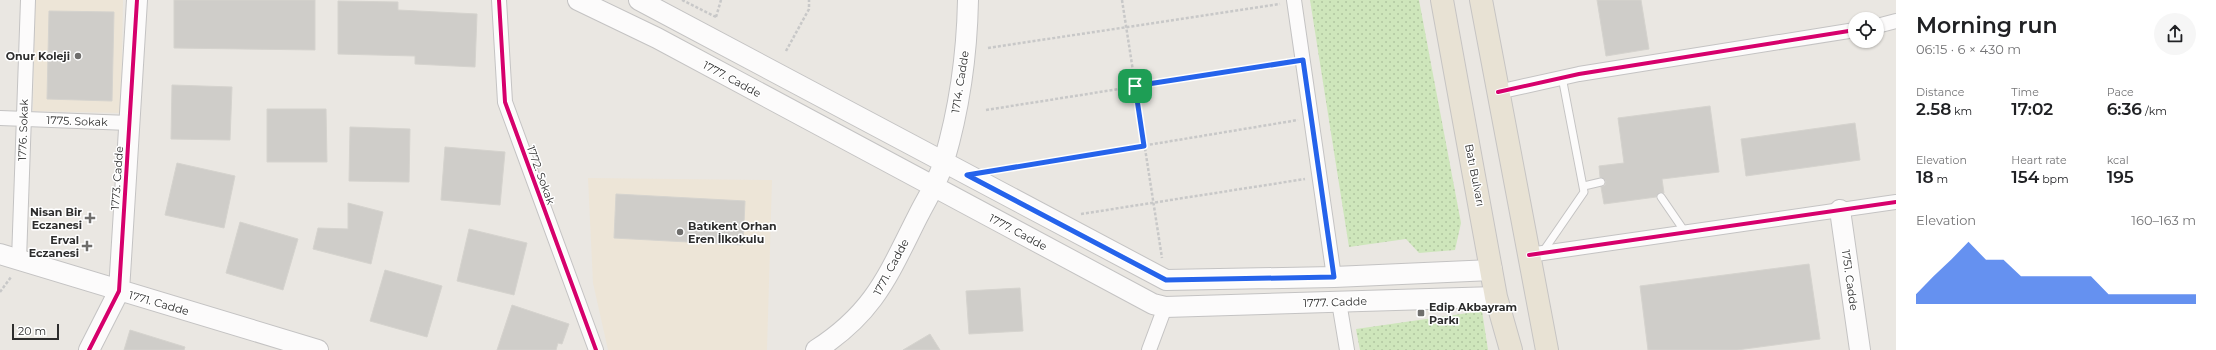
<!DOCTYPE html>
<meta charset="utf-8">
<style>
body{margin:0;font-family:Montserrat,sans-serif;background:#f6f6f6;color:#202124;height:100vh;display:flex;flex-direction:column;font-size:15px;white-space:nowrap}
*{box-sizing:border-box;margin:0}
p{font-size:13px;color:#757577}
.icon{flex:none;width:22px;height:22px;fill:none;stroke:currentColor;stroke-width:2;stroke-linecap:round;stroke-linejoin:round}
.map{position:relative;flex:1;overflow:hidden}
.details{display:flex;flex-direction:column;background:#fff;width:320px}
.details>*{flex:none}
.tools{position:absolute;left:1848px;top:12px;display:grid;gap:8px}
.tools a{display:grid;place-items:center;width:36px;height:36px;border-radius:50%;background:#fff;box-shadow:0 1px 3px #0004;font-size:20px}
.scale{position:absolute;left:12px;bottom:10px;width:47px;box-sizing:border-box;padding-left:4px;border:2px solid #2d2d2d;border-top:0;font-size:11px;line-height:14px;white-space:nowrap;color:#2d2d2d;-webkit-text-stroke:3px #fff;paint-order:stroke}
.pin{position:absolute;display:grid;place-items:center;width:34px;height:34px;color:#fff;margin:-17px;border-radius:8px;box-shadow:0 2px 6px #0006}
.round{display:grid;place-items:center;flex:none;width:42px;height:42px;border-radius:21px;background:#f6f6f6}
.summary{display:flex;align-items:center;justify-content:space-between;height:68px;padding:0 20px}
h1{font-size:22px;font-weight:600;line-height:30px}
.metrics{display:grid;grid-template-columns:repeat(3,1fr);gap:6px;height:68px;padding:4px 20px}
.metrics div{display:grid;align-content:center}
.metrics b{font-size:17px;font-weight:600}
.metrics small{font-size:11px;font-weight:400}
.metrics p{font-size:11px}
.chart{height:112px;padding:8px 20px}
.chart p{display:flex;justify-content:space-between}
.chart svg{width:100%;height:72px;margin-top:4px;fill:#2563eb;opacity:.7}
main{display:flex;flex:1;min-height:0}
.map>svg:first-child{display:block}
</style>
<main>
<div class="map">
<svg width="1896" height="350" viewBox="0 0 1896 350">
<defs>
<pattern id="grass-dots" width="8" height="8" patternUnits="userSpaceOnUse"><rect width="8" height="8" fill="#cee6bb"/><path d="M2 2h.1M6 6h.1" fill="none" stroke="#b1c6a1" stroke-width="1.8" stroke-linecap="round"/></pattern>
</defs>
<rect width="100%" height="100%" fill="#eae7e2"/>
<path fill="#ede5d7" d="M 35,0 L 123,0 L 121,113 L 33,111 Z
M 588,178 L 772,180 L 767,350 L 608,350 L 593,283 Z"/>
<path fill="url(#grass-dots)" d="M 1310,0 L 1419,0 L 1461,223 L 1455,250 L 1419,253 L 1406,239 L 1349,247 Z
M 1482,311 L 1488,350 L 1360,350 L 1356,329 Z"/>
<path fill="#cfcdc9" stroke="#d5d3ce" d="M 174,0 L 315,0 L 315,50 L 174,48 Z
M 1597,0 L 1641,0 L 1649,49 L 1606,56 Z
M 338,1 L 398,2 L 398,10 L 477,14 L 475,67 L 415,64 L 415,56 L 338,54 Z
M 49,11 L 114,12 L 112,101 L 47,99 Z
M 172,85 L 232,87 L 230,140 L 171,139 Z
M 1710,106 L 1719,172 L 1662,179 L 1664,193 L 1659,193 L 1656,197 L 1604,204 L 1601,187 L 1605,185 L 1606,181 L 1600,177 L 1599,166 L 1624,163 L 1618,118 Z
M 267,109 L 326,109 L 327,162 L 267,162 Z
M 1855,123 L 1860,160 L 1746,176 L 1741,139 Z
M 350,127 L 410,129 L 409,182 L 349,181 Z
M 445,147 L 505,152 L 500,205 L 441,200 Z
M 177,163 L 235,176 L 224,228 L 165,215 Z
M 616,194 L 745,201 L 743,245 L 614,238 Z
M 348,203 L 383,212 L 371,264 L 313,249 L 318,228 L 348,229 Z
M 240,222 L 298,239 L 283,290 L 226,273 Z
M 469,229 L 527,243 L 514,295 L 457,281 Z
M 1809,264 L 1820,339 L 1737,350 L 1648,350 L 1640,286 Z
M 385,270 L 442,286 L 427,337 L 370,321 Z
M 1020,288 L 1023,331 L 969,334 L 966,291 Z
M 512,305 L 569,324 L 562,344 L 558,343 L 556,350 L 497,350 Z
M 130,330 L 185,347 L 184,350 L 124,350 Z
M 930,334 L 940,350 L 903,350 Z"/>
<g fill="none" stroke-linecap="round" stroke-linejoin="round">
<g stroke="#c4c3c3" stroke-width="9">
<path id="lane" d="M 1584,186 L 1601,182
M 1661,197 L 1685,232
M 1542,253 L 1584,192 L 1562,77"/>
</g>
<g stroke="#c4c3c3" stroke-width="16">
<path id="street" d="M 499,0 L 505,102 L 596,350
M 1294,0 L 1334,277
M 1877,26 L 1896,21
M 1498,92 L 1579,74 L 1855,30
M 0,118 L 129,123
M 1529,255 L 1896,202
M 19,260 L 28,0
M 1339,302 L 1347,350
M 1149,350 L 1165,307"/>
</g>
<g stroke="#c4c3c3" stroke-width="22">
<path id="secondary" d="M 578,0 L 657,38 L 1153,304 L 1165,307 L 1496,297
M 639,0 L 1166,280 L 1334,277 L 1492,270
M 1840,210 L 1860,350
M 0,254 L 318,350
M 89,350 L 119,291 L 137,0
M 816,350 C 875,312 888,275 918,216 C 927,198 939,180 944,161 C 959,110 967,53 968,0"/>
</g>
<g stroke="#c6c4c3" stroke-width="24">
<path id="primary" d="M 1442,0 L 1496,297 L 1511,350
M 1481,0 L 1547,350"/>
</g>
<path stroke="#c8c8c8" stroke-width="2.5" stroke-dasharray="3 2" stroke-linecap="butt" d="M 682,0 L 716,17
M 1122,0 L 1162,258
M 716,17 L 721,0
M 988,48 L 1280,4
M 786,51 L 809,9 L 809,0
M 986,110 L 1290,62
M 997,170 L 1298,120
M 1081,214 L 1305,179
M 0,292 L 11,277"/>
<use href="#lane" stroke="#fcfbfb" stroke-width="7"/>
<use href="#street" stroke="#fcfbfb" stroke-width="14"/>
<use href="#secondary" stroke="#fcfbfb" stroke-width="20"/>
<use href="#primary" stroke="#e8e2d4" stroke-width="22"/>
<g stroke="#fff" stroke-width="6">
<path id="cycleway" d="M 499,0 L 505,102 L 596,350
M 1498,92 L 1579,74 L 1855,30
M 1529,255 L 1896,202
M 89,350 L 119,291 L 137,0"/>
</g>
<use href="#cycleway" stroke="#d6006c" stroke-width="4"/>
</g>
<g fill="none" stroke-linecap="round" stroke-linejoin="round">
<g stroke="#fff" stroke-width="8">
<path id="route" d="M 1303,60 L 1334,277 L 1166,280 L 967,175 L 1144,146 L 1135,86 Z"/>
</g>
<use href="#route" stroke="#2563eb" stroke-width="5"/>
</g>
<g fill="#6f6e6c" stroke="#fff" stroke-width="1.5">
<circle cx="78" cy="56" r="4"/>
<path d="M88 212h4v4h4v4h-4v4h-4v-4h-4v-4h4z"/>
<circle cx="680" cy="232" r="4"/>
<path d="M85 240h4v4h4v4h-4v4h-4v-4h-4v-4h4z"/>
<rect x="1417" y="309" width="8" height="8" rx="2"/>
</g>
<g text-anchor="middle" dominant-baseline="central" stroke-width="3" stroke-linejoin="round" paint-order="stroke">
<g font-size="11" font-weight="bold" fill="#2d2d2d" stroke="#fff" text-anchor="end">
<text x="70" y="56">Onur Koleji</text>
<text x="82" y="212">Nisan Bir<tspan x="82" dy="13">Eczanesi</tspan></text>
<text x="688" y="226" text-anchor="start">Batıkent Orhan<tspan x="688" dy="13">Eren İlkokulu</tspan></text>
<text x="79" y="240">Erval<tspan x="79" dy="13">Eczanesi</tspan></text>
<text x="1429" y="307" text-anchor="start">Edip Akbayram<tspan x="1429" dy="13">Parkı</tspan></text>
</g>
<g font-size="11" fill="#2d2d2d" stroke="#fff">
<text transform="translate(732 79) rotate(28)">1777. Cadde</text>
<text transform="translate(960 82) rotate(-81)">1714. Cadde</text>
<text transform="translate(77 121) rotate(2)">1775. Sokak</text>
<text transform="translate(23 130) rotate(-88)">1776. Sokak</text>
<text transform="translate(541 175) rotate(70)">1772. Sokak</text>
<text transform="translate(1475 175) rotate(79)">Batı Bulvarı</text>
<text transform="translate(117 178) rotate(-86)">1773. Cadde</text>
<text transform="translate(1018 232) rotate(28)">1777. Cadde</text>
<text transform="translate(891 267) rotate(-62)">1771. Cadde</text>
<text transform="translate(1850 280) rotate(82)">1751. Cadde</text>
<text transform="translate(1335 302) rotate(-2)">1777. Cadde</text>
<text transform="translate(159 303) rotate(16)">1771. Cadde</text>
</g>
</g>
</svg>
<div class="tools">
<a><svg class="icon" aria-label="locate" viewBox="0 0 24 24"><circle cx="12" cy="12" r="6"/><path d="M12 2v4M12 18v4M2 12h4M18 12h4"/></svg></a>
</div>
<div class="scale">20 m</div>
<div class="pin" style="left:1135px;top:86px;background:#1e9e55"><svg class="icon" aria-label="arrive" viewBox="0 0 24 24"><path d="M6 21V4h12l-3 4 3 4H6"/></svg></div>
</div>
<section class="details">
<div class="summary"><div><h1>Morning run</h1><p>06:15 · 6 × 430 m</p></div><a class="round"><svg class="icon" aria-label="share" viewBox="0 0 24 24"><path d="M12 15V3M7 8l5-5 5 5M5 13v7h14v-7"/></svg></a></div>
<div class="metrics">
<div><p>Distance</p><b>2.58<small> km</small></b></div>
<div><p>Time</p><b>17:02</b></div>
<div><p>Pace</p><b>6:36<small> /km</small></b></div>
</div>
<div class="metrics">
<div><p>Elevation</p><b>18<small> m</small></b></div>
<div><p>Heart rate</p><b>154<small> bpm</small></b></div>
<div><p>kcal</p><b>195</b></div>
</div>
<div class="chart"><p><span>Elevation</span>160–163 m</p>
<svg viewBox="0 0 160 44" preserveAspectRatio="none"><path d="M0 44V38L10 27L20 17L30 6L40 17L50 17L60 27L70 27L80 27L90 27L100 27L110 38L120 38L130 38L140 38L150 38L160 38V44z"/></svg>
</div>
</section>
</main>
